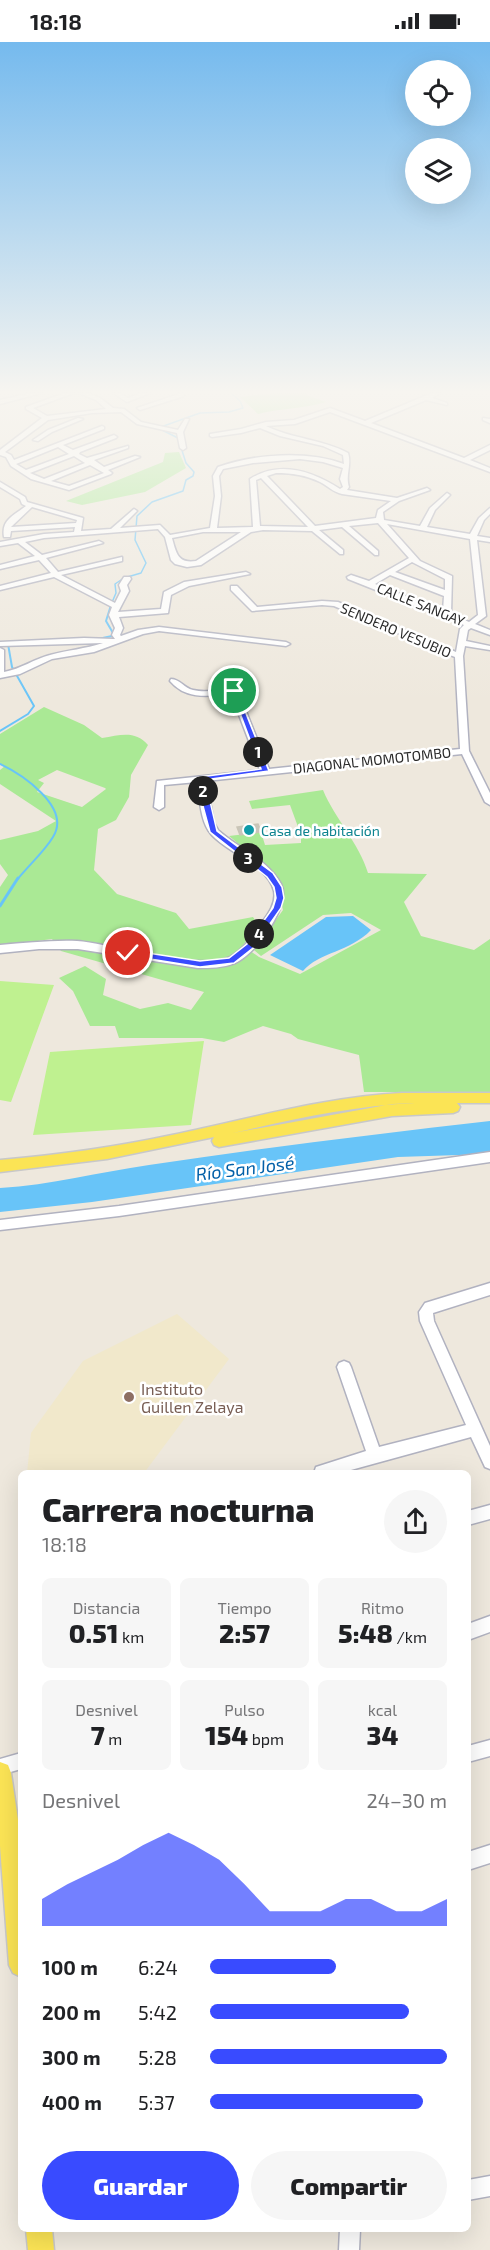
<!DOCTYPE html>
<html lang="es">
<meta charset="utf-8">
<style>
body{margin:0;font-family:"Exo 2",sans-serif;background:#f6f6f6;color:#202124;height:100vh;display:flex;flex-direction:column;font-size:22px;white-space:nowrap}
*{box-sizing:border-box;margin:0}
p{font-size:20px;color:#757577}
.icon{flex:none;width:33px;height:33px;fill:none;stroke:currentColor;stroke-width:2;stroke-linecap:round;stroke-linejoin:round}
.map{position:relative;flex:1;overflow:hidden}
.panel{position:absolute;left:18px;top:1428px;width:453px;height:762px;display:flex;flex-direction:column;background:#fff;border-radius:9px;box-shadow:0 6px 24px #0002}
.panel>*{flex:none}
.tools{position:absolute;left:405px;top:18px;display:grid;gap:12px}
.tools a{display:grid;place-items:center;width:66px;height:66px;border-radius:50%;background:#fff;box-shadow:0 6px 24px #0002;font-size:30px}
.pin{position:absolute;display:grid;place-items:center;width:51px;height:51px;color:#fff;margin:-26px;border:3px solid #fff;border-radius:50%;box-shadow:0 2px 6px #0007}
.km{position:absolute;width:30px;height:30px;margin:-15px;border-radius:50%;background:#222;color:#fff;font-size:16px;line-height:30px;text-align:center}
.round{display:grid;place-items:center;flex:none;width:63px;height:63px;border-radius:32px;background:#f6f6f6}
.summary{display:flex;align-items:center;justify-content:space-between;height:102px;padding:0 24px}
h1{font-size:33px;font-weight:800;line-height:45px}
.metrics{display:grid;grid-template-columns:repeat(3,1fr);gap:9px;height:102px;padding:6px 24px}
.metrics div{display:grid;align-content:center;border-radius:9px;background:#f6f6f6;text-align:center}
.metrics b{font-size:26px;font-weight:800}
.metrics small{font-size:16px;font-weight:400}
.metrics p{font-size:16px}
.chart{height:168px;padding:12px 24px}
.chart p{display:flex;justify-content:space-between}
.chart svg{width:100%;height:108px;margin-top:6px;fill:#394bff;opacity:.7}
.cta{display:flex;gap:12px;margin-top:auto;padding:12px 24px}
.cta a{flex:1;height:69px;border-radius:36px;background:#394bff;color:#fff;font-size:24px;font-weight:800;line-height:69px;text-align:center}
.cta a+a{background:#f6f6f6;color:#202124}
ul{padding:0 24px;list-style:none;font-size:20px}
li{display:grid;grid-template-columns:96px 72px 1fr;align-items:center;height:45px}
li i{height:15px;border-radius:8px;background:#394bff}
.status{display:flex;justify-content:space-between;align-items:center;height:42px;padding:0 30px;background:#fff;direction:ltr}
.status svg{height:16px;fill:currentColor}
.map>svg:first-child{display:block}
</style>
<div class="status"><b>18:18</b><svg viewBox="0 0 49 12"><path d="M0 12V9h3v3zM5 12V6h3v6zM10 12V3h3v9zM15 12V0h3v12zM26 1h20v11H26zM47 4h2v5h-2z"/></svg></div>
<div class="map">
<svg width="490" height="2208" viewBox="0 0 490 2208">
<rect width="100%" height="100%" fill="#eee8dd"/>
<path fill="#f1e8cb" d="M 177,1272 L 229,1317 L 144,1431 L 27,1431 L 31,1391 L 83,1319 Z"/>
<path fill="#aae995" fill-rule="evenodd" d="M 273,351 L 308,351 L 306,353 L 326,360 C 303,367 281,366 258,372 L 240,355 Z
M 179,410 L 186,426 L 145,450 L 82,463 L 66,459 L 163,420 L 165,411 Z
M 44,665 L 84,683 L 102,696 C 121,693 135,688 148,703 L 131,733 L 129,755 L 116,778 L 98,787 L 94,828 L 117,852 L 176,871 L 189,887 L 253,875 L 257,881 L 243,904 L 259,915 L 300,932 L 381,888 L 351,871 L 323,873 L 261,914 L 254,908 L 283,868 C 274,824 261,821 229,794 L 261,790 L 265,803 L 301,801 L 301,793 L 290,763 L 252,767 L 249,759 L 323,748 C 335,777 359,801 368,831 L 427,832 L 404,860 L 421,894 L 474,908 L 490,897 L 490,1050 L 364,1050 L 359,1013 L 298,997 L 291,992 L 263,984 L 224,1000 L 202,996 L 119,996 L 115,984 L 90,984 L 73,949 L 59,936 L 85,924 L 106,937 L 103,953 L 140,967 L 168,961 L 191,968 L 204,950 L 61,909 L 52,897 L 0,904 L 0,845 L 8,833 L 0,822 L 0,798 L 38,789 L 56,779 L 0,742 L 0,728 L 5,724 L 0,722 L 0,692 ZM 57,728 L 105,746 L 106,747 L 82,765 L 37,750 L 44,741 L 38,738 Z"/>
<path fill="#bff190" d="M 0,939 L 54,943 L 11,1060 L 0,1058 Z
M 204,999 L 191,1083 L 33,1093 L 50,1010 Z"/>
<path fill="#68c4f8" d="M 353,874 L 371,888 C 350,910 319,910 303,929 L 270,913 L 326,875 Z
M 490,1079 L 490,1112 L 398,1115 L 92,1160 L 0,1170 L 0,1146 C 51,1143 99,1130 149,1123 C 263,1106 376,1092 490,1079 Z"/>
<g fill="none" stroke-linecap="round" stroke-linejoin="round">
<path stroke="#68c4f8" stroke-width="1.5" d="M 110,565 L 116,551 L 115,542 L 124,536 L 141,531 L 146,521 L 135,498 L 137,474 L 152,460 L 183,449 L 186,438 L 193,434 L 194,430 L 186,421 L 178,396 L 158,386 L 200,371 L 229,370 L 243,366 L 240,359 L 231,351"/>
<path stroke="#68c4f8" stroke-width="2" d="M 98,597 L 112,594 L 113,591 L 106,579 L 111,563
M 11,600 L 31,599
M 0,689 L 28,672 L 34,664 L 12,625 L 8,602
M 0,722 C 21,732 72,765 53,795 C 44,810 28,824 17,838"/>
<path stroke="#68c4f8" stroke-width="3" d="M 0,864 L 18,836"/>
</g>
<path fill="#c9c6bb" stroke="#cac5b6" stroke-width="1.5" d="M 258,782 L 261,790 L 240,793 L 237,785 Z"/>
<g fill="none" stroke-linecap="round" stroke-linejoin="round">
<g stroke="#b1b2c0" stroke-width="3">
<path id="minor" d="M 31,351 L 42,351 L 0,362 L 0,358 Z
M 65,351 L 74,351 L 33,366 L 47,374 L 106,367 L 96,358 L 79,351 L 88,351 L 100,356 L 113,366 L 124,367 L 141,380 L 178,388 L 185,377 L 189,377 L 183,390 L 186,406 L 183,408 L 180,406 L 177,391 L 137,382 L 121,370 L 92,371 L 48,378 L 5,410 L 11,413 L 14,418 L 102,384 L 104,385 L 104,387 L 63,403 L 73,408 L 114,393 L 117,395 L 116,396 L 80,410 L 79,412 L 87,416 L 128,404 L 128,406 L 94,418 L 104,425 L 135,414 L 140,415 L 108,428 L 112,431 L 111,432 L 69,448 L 31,437 L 11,424 L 6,415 L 0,413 L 0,408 L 42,376 L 26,367 L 26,365 ZM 58,405 L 69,412 L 26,428 L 16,422 ZM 74,414 L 85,421 L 44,437 L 30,431 ZM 90,423 L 104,431 L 69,444 L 51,439 Z
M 113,351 L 120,351 L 128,356 L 141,351 L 150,351 L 127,360 Z
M 182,351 L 184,354 L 140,368 L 137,366 Z
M 432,351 L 440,351 L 432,356 L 447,361 L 447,363 L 426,358 L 371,381 L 464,416 L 490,403 L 490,408 L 470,418 L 490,426 L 490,430 L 330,370 L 295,382 L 266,384 C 292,397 322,397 348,411 C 352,423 345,433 349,445 L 347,448 L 397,456 L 427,446 L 430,448 L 399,459 L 383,470 L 384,478 L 420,484 L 430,466 L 447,451 L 450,453 L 435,468 L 427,485 L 470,492 L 479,476 L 490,466 L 490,472 L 484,478 L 477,494 L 490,496 L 490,500 L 477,498 L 486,574 L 475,582 L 490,588 L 490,593 L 471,586 L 468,588 L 466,599 L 490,604 L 490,608 L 465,604 L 463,614 L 469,709 L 490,751 L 490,763 L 485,760 L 462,712 L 206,739 L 214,781 L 218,788 C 238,806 268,818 281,842 C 292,863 255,913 235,921 C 223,926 210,926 198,926 L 78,907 L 39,907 L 0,911 L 0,903 C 25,901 52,898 77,899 C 115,902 197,930 230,915 C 242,909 251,897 258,886 C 265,876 277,863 274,849 C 268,823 227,811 211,792 C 200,779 200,756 197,740 L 164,743 L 164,765 L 159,768 L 154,765 L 157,739 L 260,728 L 231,652 C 208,654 186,658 170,639 L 171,637 C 180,637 184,646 193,648 C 205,651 218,648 229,647 L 225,636 L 232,634 L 269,727 L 460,707 L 455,615 L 334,564 L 322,563 L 252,569 L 231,548 L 231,544 L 237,544 L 257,565 L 322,559 L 338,560 L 456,610 L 460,587 L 464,583 L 348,537 L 347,535 L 351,533 L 369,539 L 409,516 L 378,481 L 349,484 L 378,509 L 378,513 L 375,513 L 342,485 L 319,488 L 343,508 L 343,512 L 340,512 L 312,489 L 263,488 L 251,490 L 201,523 L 187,525 L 175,522 L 171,518 L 165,495 L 158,487 L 44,496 L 25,500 L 42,513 L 99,499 L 103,501 L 46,516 L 58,530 L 122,515 L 122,519 L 61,533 L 115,561 L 121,549 L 119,543 L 124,535 L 130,535 L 131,537 L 127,543 L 129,549 L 118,570 L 161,567 L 164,550 L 184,540 L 246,530 L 250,532 L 189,544 L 171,553 L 168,571 L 119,575 L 123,586 L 120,593 L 121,594 L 138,588 L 159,585 L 286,600 L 290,602 L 286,604 L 159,589 L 143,592 L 94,610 L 52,617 L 20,632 L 0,636 L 0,606 L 4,608 L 4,630 C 21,627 34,617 50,613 C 68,608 85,607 103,601 L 0,604 L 0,600 L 84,596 L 113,597 L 115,597 L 112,593 L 115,586 L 109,573 L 112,565 L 54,535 L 0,548 L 0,544 L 51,531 L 39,518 L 0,527 L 0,523 L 35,514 L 18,501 L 0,504 L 0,500 L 44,492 L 74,490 L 75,485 L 11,489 L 10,495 L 4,495 C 1,478 13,474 26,464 L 22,462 L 20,457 L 0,445 L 0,440 L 25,455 L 27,460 L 83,476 L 81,489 L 111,487 L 134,467 L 137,469 L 120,486 L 160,483 L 170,493 L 210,486 L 215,454 L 213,434 L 218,425 C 254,412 307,408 344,422 L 343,413 L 323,404 L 280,394 L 260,386 L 241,391 L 212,395 L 210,394 L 210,392 L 241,387 L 266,380 L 294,378 L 330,366 L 365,379 ZM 300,417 L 323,420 L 343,426 L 340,437 L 343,445 L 340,447 C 312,429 280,418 250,437 L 253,485 L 217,486 L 221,454 L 219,434 L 223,427 L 253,421 ZM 276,431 C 292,431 306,433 320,440 C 328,444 333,450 342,452 L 391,459 L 378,468 L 376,476 L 315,484 L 267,434 ZM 261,436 L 308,485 L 260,484 L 256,438 ZM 32,465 L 77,478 L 76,481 L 11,485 ZM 387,482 L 470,497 L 478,573 L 469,580 L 451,572 L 452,534 L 420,519 ZM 203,490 L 241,490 L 196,519 C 178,522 176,511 172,496 ZM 412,520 L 445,537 L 445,548 L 395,530 ZM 390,533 L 444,554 L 443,569 L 375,542 Z
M 78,376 L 83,377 L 52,390 L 38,399 L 33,398 L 48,388 Z
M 483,376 L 490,377 L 490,381 L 483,378 Z
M 490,1110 L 490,1120 L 119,1174 L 0,1188 L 0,1178 L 119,1164 Z
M 490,1241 L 490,1253 L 433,1271 L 434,1279 L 490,1404 L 490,1427 L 485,1425 L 471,1395 L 340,1431 L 314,1431 L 316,1425 L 366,1409 L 337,1325 L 339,1321 L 344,1319 L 349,1321 L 351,1325 L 379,1405 L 466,1383 L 420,1279 L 419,1270 L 425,1261 Z
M 490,1463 L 490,1477 L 468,1483 L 468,1469 Z
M 490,1574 L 490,1590 L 468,1598 L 468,1582 Z
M 490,1698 L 490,1714 L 468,1720 L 468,1704 Z
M 21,1711 L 21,1727 L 0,1733 L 0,1717 Z
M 490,1803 L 490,1821 L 468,1828 L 468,1810 Z
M 490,2134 L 490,2154 L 468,2158 L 468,2138 Z
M 340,2187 L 360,2187 L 359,2208 L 339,2208 Z"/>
</g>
<g stroke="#c8c8c8" stroke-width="3">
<path id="major" d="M 402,1051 L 490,1051 L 490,1061 L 457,1061 L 460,1065 L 458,1069 L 453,1071 L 392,1074 L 219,1105 L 214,1103 L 212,1099 L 214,1095 L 107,1117 L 0,1130 L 0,1118 C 58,1113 116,1105 172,1093 C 249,1077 324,1055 402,1051 ZM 415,1061 L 392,1062 L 233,1091 C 293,1077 353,1064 415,1061 Z
M 0,1720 L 8,1723 L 11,1731 L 21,1798 L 21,1935 L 13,1931 L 9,1923 L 0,1804 Z
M 26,2187 L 52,2187 L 54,2208 L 28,2208 Z"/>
</g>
<use href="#minor" fill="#fff" fill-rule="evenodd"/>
<use href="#major" fill="#fbe455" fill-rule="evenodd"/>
</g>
<linearGradient id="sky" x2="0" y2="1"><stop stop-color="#75baee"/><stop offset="0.53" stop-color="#f7f5f0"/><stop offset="1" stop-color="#f7f5f0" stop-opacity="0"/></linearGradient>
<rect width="490" height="660" fill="url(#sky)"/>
<path fill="#394bff" stroke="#fff" stroke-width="1.5" d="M 231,647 L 237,649 L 269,729 L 205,738 L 217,789 L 273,831 L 282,845 L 284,856 L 281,866 L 253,906 L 234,921 L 200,925 L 125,913 L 125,909 L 128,908 L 200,919 L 229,916 L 247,902 L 273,866 L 276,856 L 274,845 L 267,835 L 210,790 L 200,753 L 199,735 L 261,727 Z"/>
<circle fill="#0f9aa8" stroke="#fff" stroke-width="2" cx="249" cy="788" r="6"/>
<circle fill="#8d6e63" stroke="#fff" stroke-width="2" cx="129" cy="1355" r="6"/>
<g text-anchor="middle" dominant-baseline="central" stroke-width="5" stroke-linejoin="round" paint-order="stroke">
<g font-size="14" fill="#2b2b2b" stroke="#fff">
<text transform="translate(421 562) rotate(22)">CALLE SANGAY</text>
<text transform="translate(396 588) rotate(23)">SENDERO VESUBIO</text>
<text transform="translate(372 718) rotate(-6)">DIAGONAL MOMOTOMBO</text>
</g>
<g font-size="14" fill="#0d838f" stroke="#fff" text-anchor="start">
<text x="261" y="788">Casa de habitación</text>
</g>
<g font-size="16" fill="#785e54" stroke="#fff" text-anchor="start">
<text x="141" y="1346">Instituto<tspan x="141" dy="18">Guillen Zelaya</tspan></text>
</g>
<g font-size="18" font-style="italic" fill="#0360a8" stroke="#fff">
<text transform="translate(245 1126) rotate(-7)">Río San José</text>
</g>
</g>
</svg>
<div class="tools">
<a><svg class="icon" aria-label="locate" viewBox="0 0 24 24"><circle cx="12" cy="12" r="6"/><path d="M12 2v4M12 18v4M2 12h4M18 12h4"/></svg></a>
<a><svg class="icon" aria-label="layers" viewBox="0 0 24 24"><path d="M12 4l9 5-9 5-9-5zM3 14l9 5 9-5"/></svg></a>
</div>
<div class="pin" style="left:234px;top:649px;background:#1e9e55"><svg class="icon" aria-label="arrive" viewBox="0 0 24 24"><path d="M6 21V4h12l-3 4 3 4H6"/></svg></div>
<div class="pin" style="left:128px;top:911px;background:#d93025"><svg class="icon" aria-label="check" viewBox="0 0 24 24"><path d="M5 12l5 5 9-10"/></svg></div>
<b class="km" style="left:258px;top:710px">1</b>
<b class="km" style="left:203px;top:749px">2</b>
<b class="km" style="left:248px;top:816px">3</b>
<b class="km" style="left:259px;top:892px">4</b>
<section class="panel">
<div class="summary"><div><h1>Carrera nocturna</h1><p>18:18</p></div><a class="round"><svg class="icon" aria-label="share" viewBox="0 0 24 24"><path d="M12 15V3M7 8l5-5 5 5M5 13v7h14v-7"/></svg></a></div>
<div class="metrics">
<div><p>Distancia</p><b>0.51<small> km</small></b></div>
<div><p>Tiempo</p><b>2:57</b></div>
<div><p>Ritmo</p><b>5:48<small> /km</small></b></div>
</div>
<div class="metrics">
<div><p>Desnivel</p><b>7<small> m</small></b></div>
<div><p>Pulso</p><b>154<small> bpm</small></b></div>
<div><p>kcal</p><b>34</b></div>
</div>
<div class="chart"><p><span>Desnivel</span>24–30 m</p>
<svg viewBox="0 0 160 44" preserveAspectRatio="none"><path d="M0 44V33L10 27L20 22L30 17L40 11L50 6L60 11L70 17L80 27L90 38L100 38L110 38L120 33L130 33L140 38L150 38L160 33V44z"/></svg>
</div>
<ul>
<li><b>100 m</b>6:24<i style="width:53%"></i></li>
<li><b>200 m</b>5:42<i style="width:84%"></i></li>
<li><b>300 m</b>5:28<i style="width:100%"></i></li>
<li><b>400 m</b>5:37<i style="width:90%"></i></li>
</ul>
<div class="cta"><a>Guardar</a><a>Compartir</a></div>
</section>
</div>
